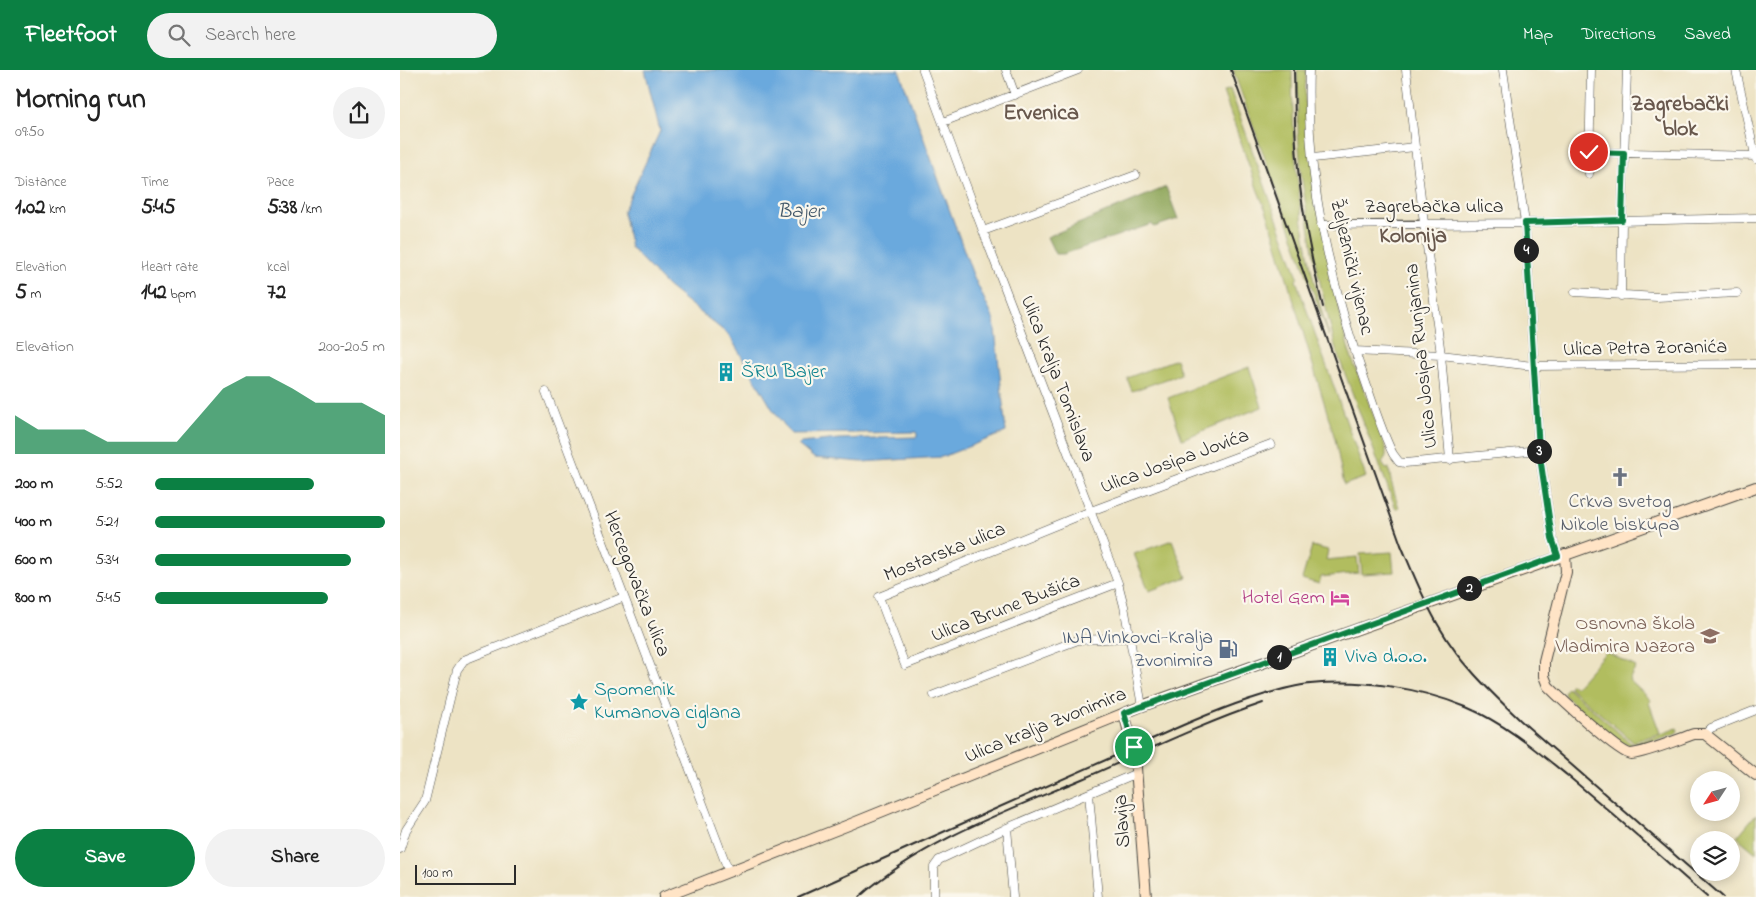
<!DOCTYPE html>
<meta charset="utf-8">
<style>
body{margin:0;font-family:"Indie Flower",sans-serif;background:#f2f2f2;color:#222;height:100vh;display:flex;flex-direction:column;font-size:19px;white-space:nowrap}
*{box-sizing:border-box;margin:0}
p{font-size:16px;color:#767676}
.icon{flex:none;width:28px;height:28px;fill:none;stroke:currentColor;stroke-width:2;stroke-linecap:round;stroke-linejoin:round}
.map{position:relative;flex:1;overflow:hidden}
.sheet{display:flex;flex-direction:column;background:#fff;width:400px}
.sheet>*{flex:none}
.needle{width:32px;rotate:234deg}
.buttons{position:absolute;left:1290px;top:701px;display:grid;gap:10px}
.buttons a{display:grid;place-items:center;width:50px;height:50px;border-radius:50%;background:#fff;box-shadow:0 2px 12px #0003;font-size:25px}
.scale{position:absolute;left:15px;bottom:12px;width:101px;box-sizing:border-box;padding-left:5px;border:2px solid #2b2b2b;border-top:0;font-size:14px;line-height:18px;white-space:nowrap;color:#2b2b2b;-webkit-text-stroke:4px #fbf7ec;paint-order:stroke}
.pin{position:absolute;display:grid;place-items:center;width:42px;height:42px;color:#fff;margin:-21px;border:2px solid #fff;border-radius:50%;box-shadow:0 1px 5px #0007}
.km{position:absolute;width:25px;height:25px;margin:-12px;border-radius:50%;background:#222;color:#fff;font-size:14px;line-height:25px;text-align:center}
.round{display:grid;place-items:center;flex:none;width:52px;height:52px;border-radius:26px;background:#f2f2f2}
.overview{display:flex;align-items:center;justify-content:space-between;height:85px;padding:0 15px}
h1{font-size:28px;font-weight:800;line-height:38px}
.stats{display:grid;grid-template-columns:repeat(3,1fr);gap:8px;height:85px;padding:5px 15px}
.stats div{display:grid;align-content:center}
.stats b{font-size:21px;font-weight:800}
.stats small{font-size:14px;font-weight:400}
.stats p{font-size:14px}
.chart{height:140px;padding:10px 15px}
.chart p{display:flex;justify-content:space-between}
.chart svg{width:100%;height:90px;margin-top:5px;fill:#0b8043;opacity:.7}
.button{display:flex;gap:10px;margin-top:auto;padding:10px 15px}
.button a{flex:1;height:58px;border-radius:30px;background:#0b8043;color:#fff;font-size:20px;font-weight:800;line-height:58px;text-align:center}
.button a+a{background:#f2f2f2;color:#222}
ul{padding:0 15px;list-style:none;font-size:16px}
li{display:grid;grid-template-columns:80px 60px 1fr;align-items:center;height:38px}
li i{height:12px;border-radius:6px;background:#0b8043}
header{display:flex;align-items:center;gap:30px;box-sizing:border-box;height:70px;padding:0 25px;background:#0b8043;color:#fff}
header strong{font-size:24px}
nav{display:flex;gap:28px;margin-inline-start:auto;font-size:18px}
.search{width:350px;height:45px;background:#f2f2f2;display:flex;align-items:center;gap:12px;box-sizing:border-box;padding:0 18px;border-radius:28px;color:#767676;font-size:19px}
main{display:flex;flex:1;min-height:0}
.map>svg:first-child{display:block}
</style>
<header>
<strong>Fleetfoot</strong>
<div class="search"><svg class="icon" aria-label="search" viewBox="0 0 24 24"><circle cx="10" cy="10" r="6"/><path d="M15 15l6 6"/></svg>Search here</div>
<nav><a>Map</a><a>Directions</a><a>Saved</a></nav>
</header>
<main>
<section class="sheet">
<div class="overview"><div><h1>Morning run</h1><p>09:50</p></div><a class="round"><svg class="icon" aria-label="share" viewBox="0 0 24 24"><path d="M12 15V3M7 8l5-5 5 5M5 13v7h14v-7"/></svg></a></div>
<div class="stats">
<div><p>Distance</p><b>1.02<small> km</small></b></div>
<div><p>Time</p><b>5:45</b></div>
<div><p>Pace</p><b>5:38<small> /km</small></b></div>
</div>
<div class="stats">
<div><p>Elevation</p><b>5<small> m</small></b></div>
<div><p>Heart rate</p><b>142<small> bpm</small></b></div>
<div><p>kcal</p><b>72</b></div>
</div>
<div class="chart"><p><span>Elevation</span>200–205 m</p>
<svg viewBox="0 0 160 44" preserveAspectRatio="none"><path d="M0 44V25L10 32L20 32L30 32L40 38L50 38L60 38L70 38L80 25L90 12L100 6L110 6L120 12L130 19L140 19L150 19L160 25V44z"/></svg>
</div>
<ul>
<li><b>200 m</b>5:52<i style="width:69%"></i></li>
<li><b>400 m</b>5:21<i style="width:100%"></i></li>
<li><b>600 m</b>5:34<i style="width:85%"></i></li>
<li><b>800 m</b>5:45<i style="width:75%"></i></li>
</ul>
<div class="button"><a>Save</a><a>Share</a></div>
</section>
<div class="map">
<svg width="1356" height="827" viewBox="0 0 1356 827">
<rect width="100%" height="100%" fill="#fbf7ec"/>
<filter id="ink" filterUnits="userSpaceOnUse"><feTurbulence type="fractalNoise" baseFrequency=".02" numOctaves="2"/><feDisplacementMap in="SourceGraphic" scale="10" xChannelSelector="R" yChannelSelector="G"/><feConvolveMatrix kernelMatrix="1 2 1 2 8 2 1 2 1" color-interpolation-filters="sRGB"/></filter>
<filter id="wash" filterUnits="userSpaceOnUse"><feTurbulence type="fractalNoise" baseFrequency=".0096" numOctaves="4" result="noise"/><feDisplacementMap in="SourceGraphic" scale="20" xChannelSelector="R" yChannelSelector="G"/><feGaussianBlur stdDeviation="1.12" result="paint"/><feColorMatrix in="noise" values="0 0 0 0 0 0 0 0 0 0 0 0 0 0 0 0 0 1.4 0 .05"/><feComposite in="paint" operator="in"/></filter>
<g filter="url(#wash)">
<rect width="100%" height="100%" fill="#ede3c4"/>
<path fill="#b1bd5f" stroke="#6e7445" d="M 833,0 L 892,0 C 893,90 901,179 929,266 Z
M 897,0 L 906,0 L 905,31 L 937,230 L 949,281 L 986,378 L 986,386 L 982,393 L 986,399 L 989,398 L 991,411 L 999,438 L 996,439 L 936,280 L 914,187 L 901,104 L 898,62 Z
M 830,19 L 898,207 L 896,210 L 966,407 L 944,415 L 935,369 L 869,148 L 858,121 L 823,22 Z
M 776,289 L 781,304 L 732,321 L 727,308 Z
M 849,297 L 862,337 L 782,369 L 768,328 Z
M 772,470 L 787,507 L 749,521 L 734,484 Z
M 912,476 L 928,480 L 926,490 L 957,487 L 959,503 L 921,507 L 919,514 L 902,509 Z
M 992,482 L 994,502 L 962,504 L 960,484 Z
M 1206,582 L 1236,597 L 1229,610 L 1251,630 L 1249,633 L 1260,663 L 1233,672 L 1169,617 L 1171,614 L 1175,617 Z
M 1167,617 L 1235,677 C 1214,675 1182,640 1165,626 L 1164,622 Z
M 1277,658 L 1278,661 L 1276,663 L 1239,676 L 1235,674 Z
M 1356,744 L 1356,783 L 1337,767 Z"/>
<path fill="#8ca456" stroke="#5c6840" d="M 766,117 L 778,149 L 754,157 L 752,154 L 664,184 L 655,184 L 647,167 Z"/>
<path fill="#6ba9dd" stroke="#4b6a84" d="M 245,0 L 499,0 L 573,205 L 594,250 L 606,362 L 542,387 L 462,392 L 414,388 L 398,375 L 401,373 L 439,369 L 517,367 L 517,364 L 516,362 L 391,364 L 373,340 L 329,265 L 267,216 L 231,178 L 223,142 L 260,61 Z"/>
</g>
<g filter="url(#ink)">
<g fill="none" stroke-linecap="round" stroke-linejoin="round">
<g stroke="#484742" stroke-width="9">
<path id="street" d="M 523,0 L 583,161 L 718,513 L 724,536 L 742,636
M 606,0 L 615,25
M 909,0 C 905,106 931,217 967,316 C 975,339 982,362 993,384 L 999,392 L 1005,393 L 1139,380
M 1006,0 L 1024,153 L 1041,285 L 1050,390
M 1103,0 L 1125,153 L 1139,380 L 1152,467 L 1158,486
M 1336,0 L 1356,89
M 543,52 L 678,0
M 1189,82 L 1355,86
M 913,88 L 1015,77
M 1189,104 L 1191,0
M 921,155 L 1125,153 L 1356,148
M 583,161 L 736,105
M 1175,222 L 1257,227 L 1337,223
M 1221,226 L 1222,150 L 1227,0
M 954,281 L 1041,285 L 1133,296 L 1356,294
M 146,322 L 329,802
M 718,513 L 505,595 L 479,527 L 691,441 L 871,374
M 534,625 L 678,570 L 730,568
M 1305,664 L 1311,658 L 1356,640
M 689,724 L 698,827
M 607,758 L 613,827
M 0,779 L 6,760 L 25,731 L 57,600 L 64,590 L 224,527
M 534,827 L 534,797 L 539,790 L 607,758 L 737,703"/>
</g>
<g stroke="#484742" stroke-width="12">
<path id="secondary" d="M 1165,484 L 1166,502 L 1144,591 L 1144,606 L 1148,616 C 1159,627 1220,684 1231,684 C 1246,683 1279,669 1294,664 L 1305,664 L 1356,705
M 724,643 L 735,685 L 746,827
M 264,827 L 451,754 L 742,636 L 1356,417"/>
</g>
<use href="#street" stroke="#fff" stroke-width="8"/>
<use href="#secondary" stroke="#ffe4c6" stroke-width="10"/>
<path stroke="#2b2b2b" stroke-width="2" d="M 831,0 L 1001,475 C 1013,503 1024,532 1040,558 C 1060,593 1091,622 1120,650 L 1323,827
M 894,0 C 895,29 894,58 897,88 C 901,138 911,188 923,237
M 398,827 C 504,779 611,732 717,685 C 761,665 805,644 850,629 C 869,623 889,616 910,614 C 962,609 1017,617 1066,637 C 1104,653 1136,680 1168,706 C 1215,745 1261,787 1307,827
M 459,827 C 523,771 604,742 682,709 C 742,683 801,654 863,633"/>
</g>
</g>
<g fill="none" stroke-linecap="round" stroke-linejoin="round" filter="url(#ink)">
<g stroke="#fff" stroke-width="10">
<path id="route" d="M 734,677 L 724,643 L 1158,486 L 1152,468 L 1139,380 L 1125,153 L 1222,150 L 1224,83 L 1189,82"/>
</g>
<use href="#route" stroke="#0b8043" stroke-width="6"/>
</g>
<defs>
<g id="building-bare" transform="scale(1.5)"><path d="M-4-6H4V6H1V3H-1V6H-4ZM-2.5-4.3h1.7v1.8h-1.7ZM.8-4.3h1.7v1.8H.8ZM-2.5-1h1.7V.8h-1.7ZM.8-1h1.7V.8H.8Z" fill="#0f9aa8" stroke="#fbf7ec" stroke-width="2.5" paint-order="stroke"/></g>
<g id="church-bare" transform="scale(1.5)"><path d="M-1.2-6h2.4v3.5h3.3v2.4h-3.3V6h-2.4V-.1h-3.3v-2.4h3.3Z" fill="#6b7280" stroke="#fbf7ec" stroke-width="2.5" paint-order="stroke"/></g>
<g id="hotel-bare" transform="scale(1.5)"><path d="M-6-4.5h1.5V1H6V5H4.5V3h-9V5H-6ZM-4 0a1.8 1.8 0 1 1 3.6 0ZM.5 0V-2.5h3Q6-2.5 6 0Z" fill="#d1479c" stroke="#fbf7ec" stroke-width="2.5" paint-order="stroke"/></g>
<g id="school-bare" transform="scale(1.5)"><path d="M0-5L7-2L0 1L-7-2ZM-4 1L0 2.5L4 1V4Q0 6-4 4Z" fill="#8d6e63" stroke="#fbf7ec" stroke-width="2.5" paint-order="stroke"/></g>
<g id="fuel-bare" transform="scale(1.5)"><path d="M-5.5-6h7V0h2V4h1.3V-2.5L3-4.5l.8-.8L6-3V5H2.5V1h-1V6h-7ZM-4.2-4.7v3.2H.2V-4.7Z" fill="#5c6f8a" stroke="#fbf7ec" stroke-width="2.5" paint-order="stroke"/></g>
<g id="sight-bare" transform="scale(1.5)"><path d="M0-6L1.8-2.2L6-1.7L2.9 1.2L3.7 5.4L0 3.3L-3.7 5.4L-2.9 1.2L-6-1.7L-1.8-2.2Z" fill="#0f9aa8" stroke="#fbf7ec" stroke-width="2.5" paint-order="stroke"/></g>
</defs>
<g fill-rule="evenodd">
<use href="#building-bare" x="326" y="302"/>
<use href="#church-bare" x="1220" y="407"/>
<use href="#hotel-bare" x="940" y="528"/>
<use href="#school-bare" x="1310" y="566"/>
<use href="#fuel-bare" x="828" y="579"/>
<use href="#building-bare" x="930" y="587"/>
<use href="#sight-bare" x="179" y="632"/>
</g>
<g text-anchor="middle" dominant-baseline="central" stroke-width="4.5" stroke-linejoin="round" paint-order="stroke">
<g font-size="20" fill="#2b2b2b" stroke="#fbf7ec">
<text x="1034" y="137">Zagrebačka ulica</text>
<text transform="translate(951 197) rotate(77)">Željeznički vijenac</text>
<text transform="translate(1245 279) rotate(-1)">Ulica Petra Zoranića</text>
<text transform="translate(1022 286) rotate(-96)">Ulica Josipa Runjanina</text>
<text transform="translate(657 309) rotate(69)">Ulica kralja Tomislava</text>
<text transform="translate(775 392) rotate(-20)">Ulica Josipa Jovića</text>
<text transform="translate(545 483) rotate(-22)">Mostarska ulica</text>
<text transform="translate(236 514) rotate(69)">Hercegovačka ulica</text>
<text transform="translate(606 539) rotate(-21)">Ulica Brune Bušića</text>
<text transform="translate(646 656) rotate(-22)">Ulica kralja Zvonimira</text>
<text transform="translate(723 751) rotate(-94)">Slavija</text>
</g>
<g font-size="20" fill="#0d838f" stroke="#fbf7ec" text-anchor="start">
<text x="341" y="302">ŠRU Bajer</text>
<text x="945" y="587">Viva d.o.o.</text>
<text x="194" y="620">Spomenik<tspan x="194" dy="23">Kumanova ciglana</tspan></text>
</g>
<g font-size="20" fill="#5b616d" stroke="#fbf7ec">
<text x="1220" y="432">Crkva svetog<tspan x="1220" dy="23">Nikole biskupa</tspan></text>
</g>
<g font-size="20" fill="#b23c85" stroke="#fbf7ec" text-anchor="end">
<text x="925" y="528">Hotel Gem</text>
</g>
<g font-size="20" fill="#785e54" stroke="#fbf7ec" text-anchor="end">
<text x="1295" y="554">Osnovna škola<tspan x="1295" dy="23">Vladimira Nazora</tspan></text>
</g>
<g font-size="20" fill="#4e5e75" stroke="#fbf7ec" text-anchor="end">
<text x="813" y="568">INA Vinkovci-Kralja<tspan x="813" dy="23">Zvonimira</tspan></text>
</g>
<g font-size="21" font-style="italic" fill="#415769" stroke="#fbf7ec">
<text x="400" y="142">Bajer</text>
</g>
<g font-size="22" font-weight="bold" fill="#68584d" stroke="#fbf7ec">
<text x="1280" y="35">Zagrebački<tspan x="1280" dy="25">blok</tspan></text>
<text x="641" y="44">Ervenica</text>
<text x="1013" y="167">Kolonija</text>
</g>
</g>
</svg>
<div class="buttons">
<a><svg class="needle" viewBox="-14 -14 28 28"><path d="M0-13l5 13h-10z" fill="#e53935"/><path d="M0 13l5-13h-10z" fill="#767676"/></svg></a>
<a><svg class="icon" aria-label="layers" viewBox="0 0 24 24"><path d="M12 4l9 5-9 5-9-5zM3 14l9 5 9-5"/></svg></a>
</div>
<div class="scale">100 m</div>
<div class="pin" style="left:734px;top:677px;background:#1e9e55"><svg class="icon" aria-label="arrive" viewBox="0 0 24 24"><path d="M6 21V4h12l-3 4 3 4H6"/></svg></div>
<div class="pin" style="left:1189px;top:82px;background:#d93025"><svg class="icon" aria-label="check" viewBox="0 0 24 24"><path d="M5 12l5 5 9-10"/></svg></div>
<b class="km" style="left:879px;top:587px">1</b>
<b class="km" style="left:1069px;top:518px">2</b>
<b class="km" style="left:1139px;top:381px">3</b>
<b class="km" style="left:1126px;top:180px">4</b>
</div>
</main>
